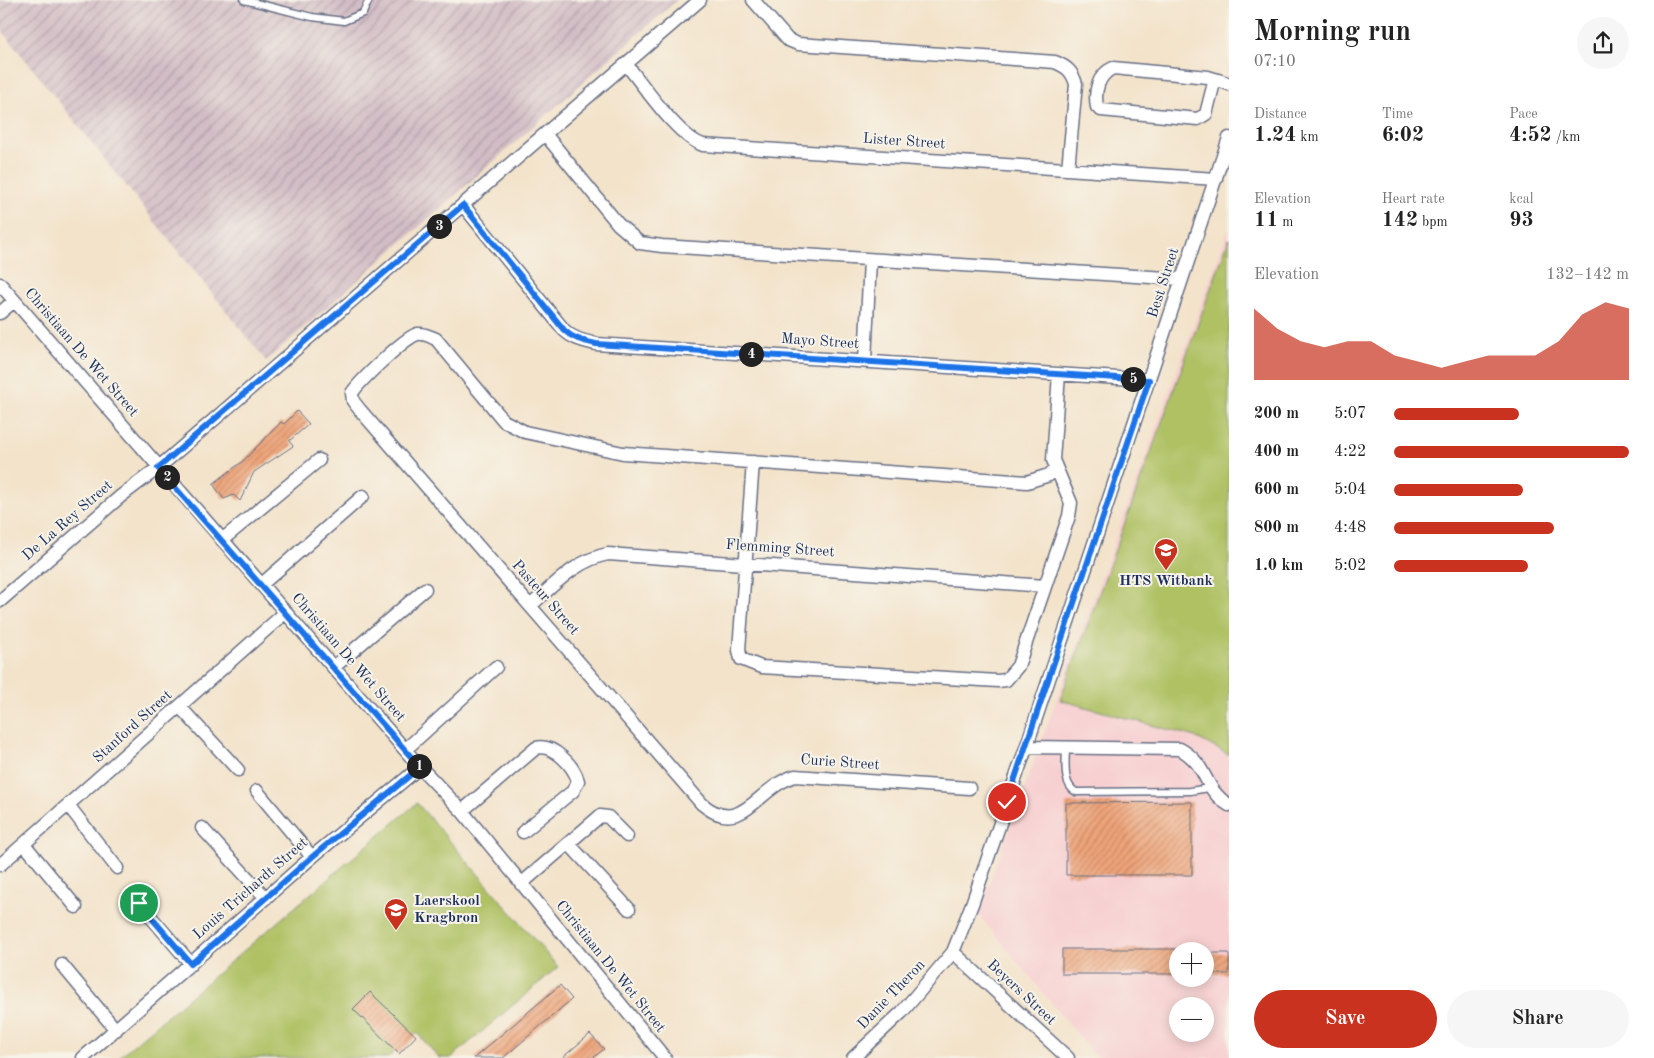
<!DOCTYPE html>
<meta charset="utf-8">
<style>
body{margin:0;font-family:"Old Standard TT",serif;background:#f6f6f6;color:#222;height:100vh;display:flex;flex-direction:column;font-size:19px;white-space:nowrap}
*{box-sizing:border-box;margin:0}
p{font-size:16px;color:#767676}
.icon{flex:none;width:28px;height:28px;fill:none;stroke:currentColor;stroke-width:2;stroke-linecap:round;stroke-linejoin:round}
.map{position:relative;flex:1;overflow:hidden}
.details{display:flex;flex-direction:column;background:#fff;width:425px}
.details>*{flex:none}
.fabs{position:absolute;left:1169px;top:942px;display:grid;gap:10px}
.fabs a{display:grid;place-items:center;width:45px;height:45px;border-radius:50%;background:#fff;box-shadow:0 2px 12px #0003;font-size:25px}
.pin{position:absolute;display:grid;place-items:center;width:42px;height:42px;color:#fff;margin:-21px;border:2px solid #fff;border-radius:50%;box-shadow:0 1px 5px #0007}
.km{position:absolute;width:25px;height:25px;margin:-12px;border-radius:50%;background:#222;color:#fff;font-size:14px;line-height:25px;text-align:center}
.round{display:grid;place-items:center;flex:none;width:52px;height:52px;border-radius:26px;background:#f6f6f6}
.headline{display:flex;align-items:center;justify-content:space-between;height:85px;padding:0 25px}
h1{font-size:28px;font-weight:800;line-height:38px}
.figures{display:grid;grid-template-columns:repeat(3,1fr);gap:8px;height:85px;padding:5px 25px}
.figures div{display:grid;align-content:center}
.figures b{font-size:21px;font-weight:800}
.figures small{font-size:14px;font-weight:400}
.figures p{font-size:14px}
.chart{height:140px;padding:10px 25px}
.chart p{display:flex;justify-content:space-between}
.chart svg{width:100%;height:90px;margin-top:5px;fill:#c8321e;opacity:.7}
.cta{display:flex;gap:10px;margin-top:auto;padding:10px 25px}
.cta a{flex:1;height:58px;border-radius:30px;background:#c8321e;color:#fff;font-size:20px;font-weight:800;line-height:58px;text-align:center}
.cta a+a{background:#f6f6f6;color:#222}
ul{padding:0 25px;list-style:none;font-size:16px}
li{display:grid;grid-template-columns:80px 60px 1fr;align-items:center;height:38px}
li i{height:12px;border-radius:6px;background:#c8321e}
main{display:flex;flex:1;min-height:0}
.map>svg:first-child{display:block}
</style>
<main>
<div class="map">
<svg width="1229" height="1058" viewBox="0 0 1229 1058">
<defs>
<pattern id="industrial-furrows" width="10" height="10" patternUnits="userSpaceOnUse" patternTransform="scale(1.25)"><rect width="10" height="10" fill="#d2bdc5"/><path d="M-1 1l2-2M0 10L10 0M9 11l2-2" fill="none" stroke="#aa9aa3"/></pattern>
<pattern id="building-hatch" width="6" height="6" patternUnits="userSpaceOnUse" patternTransform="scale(1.25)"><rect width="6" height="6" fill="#efa479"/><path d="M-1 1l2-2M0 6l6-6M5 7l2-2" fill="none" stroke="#c18666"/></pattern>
</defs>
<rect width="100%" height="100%" fill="#f7f3e8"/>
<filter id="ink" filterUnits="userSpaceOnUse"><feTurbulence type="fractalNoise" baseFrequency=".02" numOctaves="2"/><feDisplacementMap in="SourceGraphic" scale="10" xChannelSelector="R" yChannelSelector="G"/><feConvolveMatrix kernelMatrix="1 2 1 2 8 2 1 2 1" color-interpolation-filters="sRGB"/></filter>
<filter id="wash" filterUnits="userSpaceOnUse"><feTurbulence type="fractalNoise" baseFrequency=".0096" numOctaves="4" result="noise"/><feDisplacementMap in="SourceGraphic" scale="20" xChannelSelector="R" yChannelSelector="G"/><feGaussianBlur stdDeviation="1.12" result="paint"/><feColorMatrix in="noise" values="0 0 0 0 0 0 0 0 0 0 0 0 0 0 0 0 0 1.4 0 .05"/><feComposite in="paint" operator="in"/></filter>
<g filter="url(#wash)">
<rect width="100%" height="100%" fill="#f3e3ca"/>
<path fill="#f7cfd0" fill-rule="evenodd" d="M 1229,228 L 1229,1058 L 1103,1058 L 1092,1052 L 978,914 ZM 1178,951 L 1205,951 L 1205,979 L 1178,979 ZM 1178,1006 L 1205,1006 L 1205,1034 L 1178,1034 Z"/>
<path fill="url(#industrial-furrows)" d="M 0,0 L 677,0 L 266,361 L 0,28 Z"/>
<path fill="#afc164" stroke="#657861" d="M 1229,239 L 1229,755 L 1195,737 L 1060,700 Z
M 417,803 L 558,967 L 451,1058 L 439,1058 L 417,1033 L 387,1058 L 118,1058 Z"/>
<g id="blocks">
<path fill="url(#building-hatch)" d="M 297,411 L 309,424 L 289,441 L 293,446 L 254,472 L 240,501 L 234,495 L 224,499 L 213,484 L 243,461 L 281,422 L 284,424 Z
M 1192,802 L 1192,875 L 1066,875 L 1066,803 Z
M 1062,949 L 1178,949 L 1178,974 L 1062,974 Z
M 1205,953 L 1229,953 L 1229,974 L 1205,974 Z
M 560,985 L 572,999 L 503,1058 L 474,1058 Z
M 370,992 L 416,1036 L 399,1054 L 353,1009 Z
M 590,1034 L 604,1049 L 593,1058 L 562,1058 Z"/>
</g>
</g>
<g filter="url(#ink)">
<use href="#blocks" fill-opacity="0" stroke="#676e84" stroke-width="1"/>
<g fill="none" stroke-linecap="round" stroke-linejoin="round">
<g stroke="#676e84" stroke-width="9">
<path id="service" d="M 244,0 L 312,17 L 344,21 L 363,13 L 369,0
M 1066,747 C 1066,762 1062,784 1076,792 L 1190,791 L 1209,788"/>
</g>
<g stroke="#676e84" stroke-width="15">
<path id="minor" d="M 753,0 L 788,40 L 798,44 L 1055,62 C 1067,67 1072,71 1076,84 L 1068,169
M 626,64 C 644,86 678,137 703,145 L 1216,179
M 1215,79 L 1206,114 L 1198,119 L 1101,110 L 1097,107 C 1094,91 1098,75 1113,68 L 1208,77 C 1215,79 1222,81 1229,84
M 545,134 L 618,224 L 640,243 L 662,246 L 1182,279
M 463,205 L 564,330 C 573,339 584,341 596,344 L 1149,380
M 0,284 L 420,767 L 462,811 L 665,1058
M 0,313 L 14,301
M 865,361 L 870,260
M 753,462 L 739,650 L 741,659 L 761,667 L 998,681 L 1006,680 L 1018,666 L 1069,516 L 1071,503 L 1053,460 L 1059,374
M 222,540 L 319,460
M 262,584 L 363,496
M 0,601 L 121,496 L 158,468 L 700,0
M 530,606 C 554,585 576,560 608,554 L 1045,586
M 334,667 L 425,589
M 180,707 L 238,770
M 406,749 L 496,667
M 1025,751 L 1229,138
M 969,788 L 795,776 C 757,787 742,838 702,804 L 360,410 L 353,401 L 352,393 C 359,382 406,336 418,334 C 424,333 431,337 436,339 L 504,421 L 525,432 L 623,453 L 1027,482 L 1049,475 L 1055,469
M 257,791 L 312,857
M 68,805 L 117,868
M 462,811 L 536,748 C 553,743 574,766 578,781 L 573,791 L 523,832
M 202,828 L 266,898
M 24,844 L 76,907
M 569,844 L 629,909
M 0,865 L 286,612
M 521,884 L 600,816 L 608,817 L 627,836
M 139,903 L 191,964
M 953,952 L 1068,1058
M 62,965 L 116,1030
M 83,1058 L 312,857 L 420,767
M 853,1058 L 902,1012 L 953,952 L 972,904 L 1025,751 L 1028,747 L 1180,749 C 1209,765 1202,789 1229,805"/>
</g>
<use href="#service" stroke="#fff" stroke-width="6"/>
<use href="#minor" stroke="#fff" stroke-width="12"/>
</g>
</g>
<g fill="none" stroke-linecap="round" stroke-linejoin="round" filter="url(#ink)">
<g stroke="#fff" stroke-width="10">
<path id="route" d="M 139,903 L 191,964 L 312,857 L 420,767 L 158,468 L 463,205 L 564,330 C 573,339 584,341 596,344 L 1149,380 L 1007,802"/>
</g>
<use href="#route" stroke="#1a73e8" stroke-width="6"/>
</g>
<defs>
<g id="school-pin" transform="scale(1.25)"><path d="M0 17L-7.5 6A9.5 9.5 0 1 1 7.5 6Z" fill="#c8321e" stroke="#f7f3e8"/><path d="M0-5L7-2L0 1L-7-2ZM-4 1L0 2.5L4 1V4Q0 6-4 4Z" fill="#fff"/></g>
</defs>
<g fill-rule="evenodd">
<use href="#school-pin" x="1166" y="550"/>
<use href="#school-pin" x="396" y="910"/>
</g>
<g text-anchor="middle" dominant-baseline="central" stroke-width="4" stroke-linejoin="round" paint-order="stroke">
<g font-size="15" fill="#1b2f5e" stroke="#f7f3e8">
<text transform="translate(904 142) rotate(4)">Lister Street</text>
<text transform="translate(1164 283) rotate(-72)">Best Street</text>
<text transform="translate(820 342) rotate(4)">Mayo Street</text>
<text transform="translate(81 353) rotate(49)">Christiaan De Wet Street</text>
<text transform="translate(68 521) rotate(-41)">De La Rey Street</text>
<text transform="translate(780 549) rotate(4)">Flemming Street</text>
<text transform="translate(545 598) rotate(49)">Pasteur Street</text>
<text transform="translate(348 658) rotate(49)">Christiaan De Wet Street</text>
<text transform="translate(133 727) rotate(-42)">Stanford Street</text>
<text transform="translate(840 763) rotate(4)">Curie Street</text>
<text transform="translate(251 889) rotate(-41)">Louis Trichardt Street</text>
<text transform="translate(610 967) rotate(51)">Christiaan De Wet Street</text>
<text transform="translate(1021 993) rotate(43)">Beyers Street</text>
<text transform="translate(892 995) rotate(-46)">Danie Theron</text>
</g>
<g font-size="15" font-weight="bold" fill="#1b2f5e" stroke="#f7f3e8">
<text x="1166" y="581">HTS Witbank</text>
<text x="414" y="901" text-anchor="start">Laerskool<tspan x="414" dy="17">Kragbron</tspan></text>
</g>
</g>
</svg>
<div class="fabs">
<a>+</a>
<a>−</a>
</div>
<div class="pin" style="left:139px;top:903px;background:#1e9e55"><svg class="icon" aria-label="arrive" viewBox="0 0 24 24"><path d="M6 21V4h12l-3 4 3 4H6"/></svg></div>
<div class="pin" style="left:1007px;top:802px;background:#d93025"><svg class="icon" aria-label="check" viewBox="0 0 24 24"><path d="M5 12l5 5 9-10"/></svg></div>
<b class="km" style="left:419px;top:766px">1</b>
<b class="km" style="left:167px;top:477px">2</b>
<b class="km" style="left:439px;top:226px">3</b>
<b class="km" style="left:751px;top:354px">4</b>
<b class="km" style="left:1133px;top:379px">5</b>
</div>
<section class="details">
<div class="headline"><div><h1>Morning run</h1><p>07:10</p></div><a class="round"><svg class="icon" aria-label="share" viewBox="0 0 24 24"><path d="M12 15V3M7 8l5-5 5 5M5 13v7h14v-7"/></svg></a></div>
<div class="figures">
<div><p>Distance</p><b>1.24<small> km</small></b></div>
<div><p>Time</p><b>6:02</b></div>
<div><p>Pace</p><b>4:52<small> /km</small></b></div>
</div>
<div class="figures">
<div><p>Elevation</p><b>11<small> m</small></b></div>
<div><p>Heart rate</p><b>142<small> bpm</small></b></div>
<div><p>kcal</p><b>93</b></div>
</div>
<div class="chart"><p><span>Elevation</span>132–142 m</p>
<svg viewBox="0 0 160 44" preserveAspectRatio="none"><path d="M0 44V9L10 19L20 25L30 28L40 25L50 25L60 32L70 35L80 38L90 35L100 32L110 32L120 32L130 25L140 12L150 6L160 9V44z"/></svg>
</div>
<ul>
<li><b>200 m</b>5:07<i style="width:53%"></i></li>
<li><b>400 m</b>4:22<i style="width:100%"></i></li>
<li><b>600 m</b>5:04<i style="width:55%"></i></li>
<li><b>800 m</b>4:48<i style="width:68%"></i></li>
<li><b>1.0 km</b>5:02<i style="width:57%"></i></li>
</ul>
<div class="cta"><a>Save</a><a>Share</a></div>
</section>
</main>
